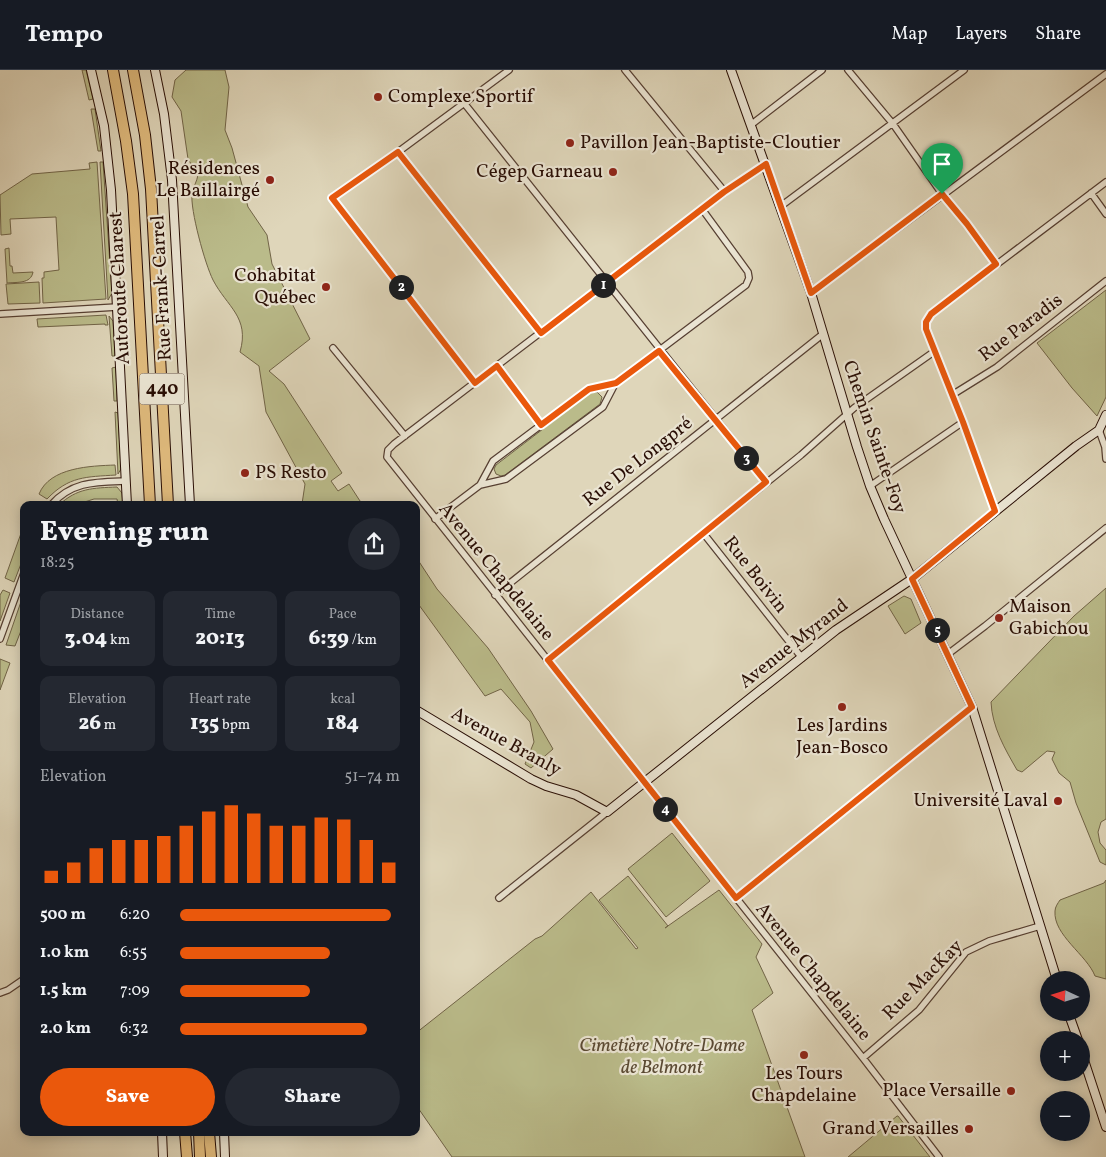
<!DOCTYPE html>
<meta charset="utf-8">
<style>
body{margin:0;font-family:Vollkorn,serif;background:#242831;color:#f1f3f6;height:100vh;display:flex;flex-direction:column;font-size:19px;white-space:nowrap}
*{box-sizing:border-box;margin:0}
p{font-size:16px;color:#9ea1a6}
.icon{flex:none;width:28px;height:28px;fill:none;stroke:currentColor;stroke-width:2;stroke-linecap:round;stroke-linejoin:round}
.map{position:relative;flex:1;overflow:hidden}
.details{position:absolute;left:20px;top:431px;width:400px;height:635px;display:flex;flex-direction:column;background:#171b24;border-radius:10px;box-shadow:0 2px 12px #0003}
.details>*{flex:none}
.needle{width:32px;rotate:274deg}
.tools{position:absolute;left:1040px;top:901px;display:grid;gap:10px}
.tools a{display:grid;place-items:center;width:50px;height:50px;border-radius:50%;background:#171b24;box-shadow:0 2px 12px #0003;font-size:25px}
.pin{position:absolute;display:grid;place-items:center;width:42px;height:42px;color:#fff;margin:-51px -21px;border-radius:50% 50% 50% 0;rotate:-45deg;box-shadow:0 0 5px #0007}
.pin .icon{rotate:45deg}
.km{position:absolute;width:25px;height:25px;margin:-12px;border-radius:50%;background:#222;color:#fff;font-size:14px;line-height:25px;text-align:center}
.round{display:grid;place-items:center;flex:none;width:52px;height:52px;border-radius:26px;background:#242831}
.summary{display:flex;align-items:center;justify-content:space-between;height:85px;padding:0 20px}
h1{font-size:28px;font-weight:800;line-height:38px}
.stats{display:grid;grid-template-columns:repeat(3,1fr);gap:8px;height:85px;padding:5px 20px}
.stats div{display:grid;align-content:center;border-radius:10px;background:#242831;text-align:center}
.stats b{font-size:21px;font-weight:800}
.stats small{font-size:14px;font-weight:400}
.stats p{font-size:14px}
.chart{height:140px;padding:10px 20px}
.chart p{display:flex;justify-content:space-between}
.chart svg{width:100%;height:90px;margin-top:5px;stroke:#ea580c;stroke-width:6}
.button{display:flex;gap:10px;margin-top:auto;padding:10px 20px}
.button a{flex:1;height:58px;border-radius:30px;background:#ea580c;color:#fff;font-size:20px;font-weight:800;line-height:58px;text-align:center}
.button a+a{background:#242831;color:#f1f3f6}
ul{padding:0 20px;list-style:none;font-size:16px}
li{display:grid;grid-template-columns:80px 60px 1fr;align-items:center;height:38px}
li i{height:12px;border-radius:6px;background:#ea580c}
header{display:flex;align-items:center;gap:30px;box-sizing:border-box;height:70px;padding:0 25px;background:#171b24;border-bottom:1px solid #363941}
header strong{font-size:24px}
nav{display:flex;gap:28px;margin-inline-start:auto;font-size:18px}
.map>svg:first-child{display:block}
</style>
<header>
<strong>Tempo</strong>
<nav><a>Map</a><a>Layers</a><a>Share</a></nav>
</header>
<div class="map">
<svg width="1106" height="1087" viewBox="0 0 1106 1087">
<rect width="100%" height="100%" fill="#dfd6ba"/>
<filter id="stains"><feTurbulence type="fractalNoise" baseFrequency=".004" numOctaves="4"/><feColorMatrix values="0 0 0 0 .2 0 0 0 0 .09 0 0 0 0 .02 0 0 0 .5 -.17"/></filter>
<radialGradient id="worn" r=".72"><stop offset=".6" stop-color="#630" stop-opacity="0"/><stop offset="1" stop-color="#630" stop-opacity=".3"/></radialGradient>
<path fill="#babb8a" stroke="#716447" d="M 82,0 L 86,0 L 93,29 L 89,30 Z
M 186,0 L 225,0 L 229,17 L 225,60 L 232,78 L 248,137 L 267,165 L 272,194 L 310,269 L 269,301 L 284,314 L 342,403 L 331,411 L 338,421 L 349,414 L 360,431 L 365,435 L 321,435 L 316,432 L 313,435 L 302,434 L 305,414 L 266,342 L 259,296 L 240,282 C 250,247 227,237 213,210 C 205,194 190,140 192,123 C 193,118 197,111 198,105 L 188,89 L 181,41 L 172,27 L 175,10 Z
M 91,39 L 95,39 L 101,81 L 98,81 Z
M 97,92 L 106,229 L 43,233 L 42,208 L 44,208 L 44,202 L 59,200 L 56,147 L 10,149 L 11,164 L 1,165 L 0,125 L 32,104 L 90,99 L 89,93 Z
M 100,92 L 103,92 L 112,223 L 108,230 Z
M 9,178 L 10,196 L 12,196 L 13,203 L 33,202 C 31,214 17,212 7,213 L 5,179 Z
M 39,212 L 40,233 L 8,234 L 6,214 Z
M 1106,220 L 1106,327 L 1097,346 L 1072,318 L 1037,273 Z
M 106,245 L 108,255 L 105,255 L 105,254 L 38,257 L 37,249 Z
M 109,246 L 113,251 L 115,286 L 112,286 Z
M 116,297 L 117,331 L 114,331 L 112,298 Z
M 597,322 L 602,327 L 600,334 L 505,405 L 501,406 L 496,404 L 494,399 L 496,395 L 590,323 Z
M 115,342 L 118,343 L 121,399 L 118,404 Z
M 115,395 L 116,405 C 86,407 69,406 47,429 L 39,424 C 50,397 91,396 115,395 Z
M 117,417 L 122,423 L 123,435 L 118,435 L 117,429 L 94,429 L 75,435 L 59,435 C 77,418 93,418 117,417 Z
M 24,455 L 24,486 L 14,512 L 5,508 Z
M 416,487 L 437,519 L 488,578 L 531,641 L 553,679 L 531,698 L 525,694 L 534,672 L 530,652 L 501,619 L 485,626 L 419,535 L 416,531 Z
M 1106,518 L 1106,749 L 1101,752 L 1098,762 L 1100,773 L 1106,780 L 1106,795 L 1100,792 L 1076,733 L 1070,712 L 1059,703 L 1052,689 L 1055,682 L 1047,681 L 1022,702 L 1017,700 C 1005,679 992,657 991,632 L 1074,546 Z
M 3,520 L 10,523 L 0,551 L 0,525 Z
M 24,523 L 24,553 L 15,576 L 6,575 Z
M 904,526 L 911,529 L 921,553 L 905,564 L 888,536 Z
M 0,589 L 10,593 L 0,620 Z
M 672,763 L 710,811 L 666,847 L 628,799 Z
M 628,806 L 668,856 L 665,858 L 719,820 L 762,874 L 756,887 L 773,923 L 752,940 L 805,1087 L 452,1087 L 416,1035 L 416,963 L 535,869 L 542,866 L 591,822 L 636,879 L 638,878 L 599,830 Z
M 1106,810 L 1106,909 L 1095,906 C 1087,885 1053,865 1055,841 C 1055,837 1058,833 1060,830 L 1104,813 Z
M 898,1046 L 930,1087 L 848,1087 L 897,1046 Z"/>
<g fill="none" stroke-linecap="round" stroke-linejoin="round">
<g stroke="#563f32" stroke-width="8">
<path id="street" d="M 625,0 L 725,122
M 848,0 L 893,54 L 942,124 L 967,154 L 996,194
M 464,33 L 766,412
M 752,54 L 822,0
M 398,82 L 541,263
M 766,94 L 725,122 L 394,374 L 388,380 L 387,387 L 863,988 L 939,1087
M 1091,123 L 1106,144
M 781,136 L 964,0
M 811,223 L 1106,4
M 0,244 L 117,237
M 333,278 L 405,366
M 497,296 L 541,355
M 475,313 L 332,128 L 398,82 L 509,0
M 952,325 L 997,297 L 1106,211
M 1099,360 L 1105,377 L 1106,389
M 480,415 L 493,391 L 589,319 L 616,313 L 746,215 L 749,208 L 748,202 L 702,139
M 870,416 L 963,352
M 51,435 C 72,411 96,412 126,411
M 995,441 L 963,352 L 926,259 L 926,252 L 931,244 L 1106,112
M 435,449 L 480,415 L 506,409 L 603,337 L 615,314
M 704,464 L 802,588
M 495,525 L 823,264
M 0,569 L 24,503
M 948,584 L 985,556 L 1106,458
M 547,590 L 801,385 L 854,338 L 935,281
M 499,828 L 607,742
M 736,828 L 972,637
M 0,923 L 8,920 L 24,909
M 863,988 L 919,940 L 966,882 L 989,871 L 1040,856"/>
</g>
<g stroke="#280d04" stroke-width="10">
<path id="secondary" d="M 91,0 L 104,56 L 111,120 L 127,435
M 155,0 L 164,44 L 172,110 L 190,435
M 731,0 L 811,223 L 857,377 L 870,416 L 884,449 L 972,637 L 1057,910
M 416,640 L 531,709 L 546,716 L 576,725 L 607,742 L 836,560 L 912,509 L 1076,376 L 1099,360 L 1106,345
M 1068,942 L 1078,970
M 1081,981 L 1106,1057
M 162,1062 L 163,1087
M 224,1062 L 225,1087"/>
</g>
<g stroke="#280d04" stroke-width="12">
<path id="highway" d="M 113,0 L 126,71 L 133,124 L 150,435
M 133,0 L 145,65 L 151,119 L 168,435
M 185,1062 L 187,1087
M 199,1062 L 200,1087
M 209,1062 L 211,1087"/>
</g>
<use href="#street" stroke="#eae4d2" stroke-width="5.5"/>
<use href="#secondary" stroke="#eae4d2" stroke-width="8"/>
<use href="#highway" stroke="#e0bb7d" stroke-width="10"/>
</g>
<g fill="none" stroke-linecap="round" stroke-linejoin="round">
<g stroke="#fff" stroke-width="10">
<path id="route" d="M 398,82 L 541,263 L 724,122 L 766,94 L 811,223 L 942,124 L 967,154 L 996,194 L 931,244 L 926,252 L 926,259 L 963,352 L 995,441 L 912,509 L 972,637 L 736,828 L 548,590 L 766,412 L 659,281 L 616,313 L 589,319 L 541,355 L 497,296 L 475,313 L 332,128 Z"/>
</g>
<use href="#route" stroke="#ea580c" stroke-width="6"/>
</g>
<g fill="#8f2418" stroke="#eae4d2" stroke-width="2">
<circle cx="378" cy="27" r="5"/>
<circle cx="570" cy="73" r="5"/>
<circle cx="613" cy="102" r="5"/>
<circle cx="270" cy="110" r="5"/>
<circle cx="326" cy="217" r="5"/>
<circle cx="245" cy="403" r="5"/>
<circle cx="999" cy="548" r="5"/>
<circle cx="842" cy="637" r="5"/>
<circle cx="1058" cy="731" r="5"/>
<circle cx="804" cy="985" r="5"/>
<circle cx="1011" cy="1021" r="5"/>
<circle cx="969" cy="1059" r="5"/>
</g>
<g text-anchor="middle" dominant-baseline="central" stroke-width="4.5" stroke-linejoin="round" paint-order="stroke">
<rect fill="#eae4d2" stroke="#624e42" stroke-width="1" x="139.5" y="303.5" width="45" height="31" rx="4"/>
<g font-size="18" font-weight="bold" fill="#280d04">
<text x="162" y="319">440</text>
</g>
<g font-size="19" fill="#280d04" stroke="#eae4d2" text-anchor="end">
<text x="388" y="27" text-anchor="start">Complexe Sportif</text>
<text x="580" y="73" text-anchor="start">Pavillon Jean-Baptiste-Cloutier</text>
<text x="260" y="99">Résidences<tspan x="260" dy="22">Le Baillairgé</tspan></text>
<text x="603" y="102">Cégep Garneau</text>
<text x="316" y="206">Cohabitat<tspan x="316" dy="22">Québec</tspan></text>
<text x="255" y="403" text-anchor="start">PS Resto</text>
<text x="1009" y="537" text-anchor="start">Maison<tspan x="1009" dy="22">Gabichou</tspan></text>
<text x="842" y="656" text-anchor="middle">Les Jardins<tspan x="842" dy="22">Jean-Bosco</tspan></text>
<text x="1048" y="731">Université Laval</text>
<text x="804" y="1004" text-anchor="middle">Les Tours<tspan x="804" dy="22">Chapdelaine</tspan></text>
<text x="1001" y="1021">Place Versaille</text>
<text x="959" y="1059">Grand Versailles</text>
</g>
<g font-size="19" fill="#280d04" stroke="#eae4d2">
<text transform="translate(120 218) rotate(-93)">Autoroute Charest</text>
<text transform="translate(162 218) rotate(-93)">Rue Frank-Carrel</text>
<text transform="translate(1021 258) rotate(-37)">Rue Paradis</text>
<text transform="translate(874 367) rotate(71)">Chemin Sainte-Foy</text>
<text transform="translate(638 392) rotate(-38)">Rue De Longpré</text>
<text transform="translate(496 502) rotate(51)">Avenue Chapdelaine</text>
<text transform="translate(755 505) rotate(52)">Rue Boivin</text>
<text transform="translate(794 574) rotate(-38)">Avenue Myrand</text>
<text transform="translate(506 672) rotate(29)">Avenue Branly</text>
<text transform="translate(813 902) rotate(51)">Avenue Chapdelaine</text>
<text transform="translate(923 910) rotate(-45)">Rue MacKay</text>
</g>
<g font-size="19" font-style="italic" fill="#5b4a33" stroke="#eae4d2">
<text x="662" y="976">Cimetière Notre-Dame<tspan x="662" dy="22">de Belmont</tspan></text>
</g>
</g>
<rect width="100%" height="100%" filter="url(#stains)"/>
<rect width="100%" height="100%" fill="url(#worn)"/>
</svg>
<div class="tools">
<a><svg class="needle" viewBox="-14 -14 28 28"><path d="M0-13l5 13h-10z" fill="#e53935"/><path d="M0 13l5-13h-10z" fill="#9ea1a6"/></svg></a>
<a>+</a>
<a>−</a>
</div>
<div class="pin" style="left:942px;top:124px;background:#1e9e55"><svg class="icon" aria-label="arrive" viewBox="0 0 24 24"><path d="M6 21V4h12l-3 4 3 4H6"/></svg></div>
<b class="km" style="left:603px;top:215px">1</b>
<b class="km" style="left:401px;top:217px">2</b>
<b class="km" style="left:746px;top:388px">3</b>
<b class="km" style="left:665px;top:739px">4</b>
<b class="km" style="left:937px;top:560px">5</b>
<section class="details">
<div class="summary"><div><h1>Evening run</h1><p>18:25</p></div><a class="round"><svg class="icon" aria-label="share" viewBox="0 0 24 24"><path d="M12 15V3M7 8l5-5 5 5M5 13v7h14v-7"/></svg></a></div>
<div class="stats">
<div><p>Distance</p><b>3.04<small> km</small></b></div>
<div><p>Time</p><b>20:13</b></div>
<div><p>Pace</p><b>6:39<small> /km</small></b></div>
</div>
<div class="stats">
<div><p>Elevation</p><b>26<small> m</small></b></div>
<div><p>Heart rate</p><b>135<small> bpm</small></b></div>
<div><p>kcal</p><b>184</b></div>
</div>
<div class="chart"><p><span>Elevation</span>51–74 m</p>
<svg viewBox="0 0 160 44" preserveAspectRatio="none"><path d="M5 44V38M15 44V34M25 44V27M35 44V23M45 44V23M55 44V21M65 44V16M75 44V9M85 44V6M95 44V10M105 44V16M115 44V16M125 44V12M135 44V13M145 44V23M155 44V34"/></svg>
</div>
<ul>
<li><b>500 m</b>6:20<i style="width:96%"></i></li>
<li><b>1.0 km</b>6:55<i style="width:68%"></i></li>
<li><b>1.5 km</b>7:09<i style="width:59%"></i></li>
<li><b>2.0 km</b>6:32<i style="width:85%"></i></li>
</ul>
<div class="button"><a>Save</a><a>Share</a></div>
</section>
</div>
